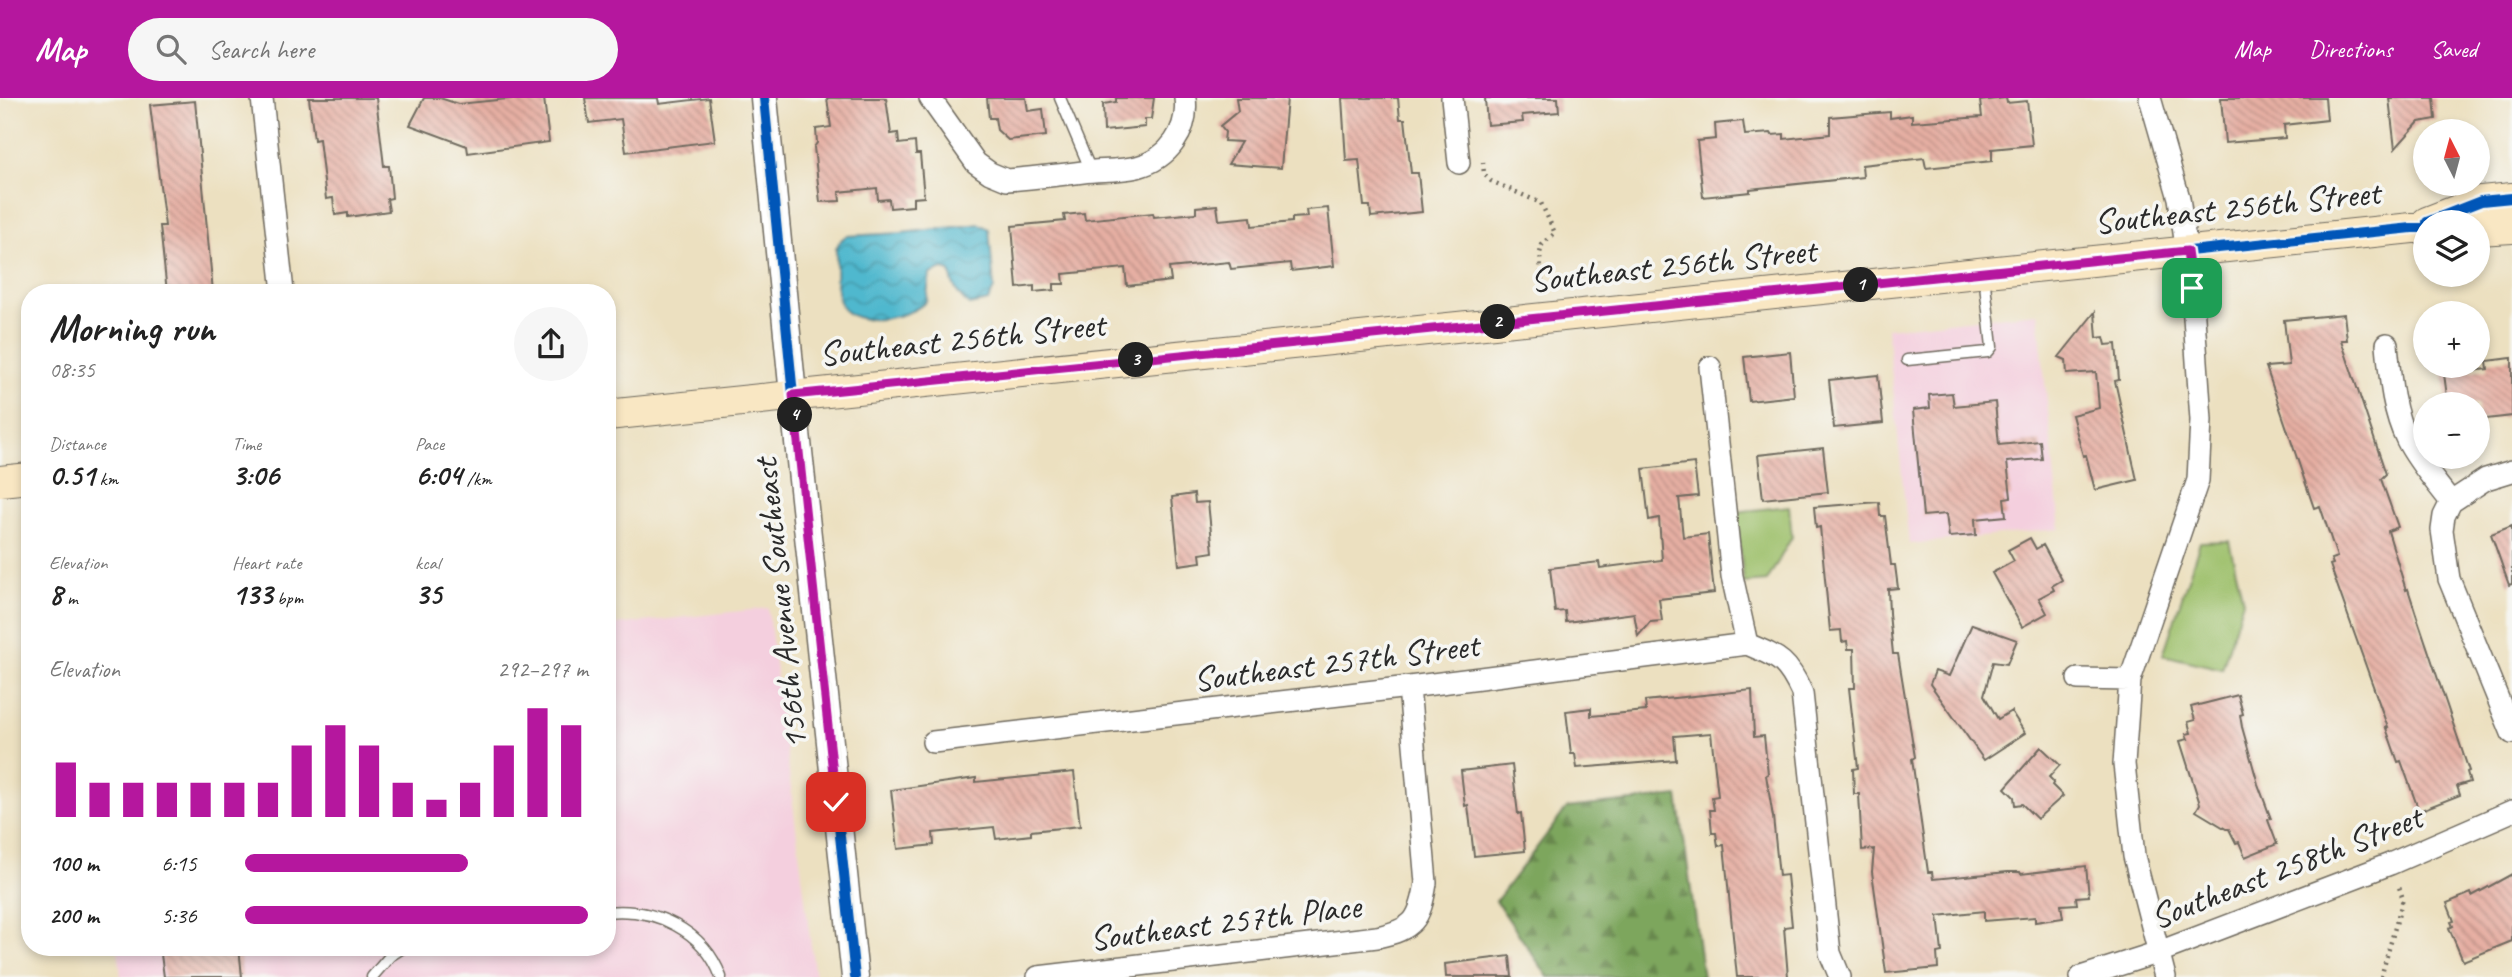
<!DOCTYPE html>
<meta charset="utf-8">
<style>
body{margin:0;font-family:Caveat,sans-serif;background:#f6f6f6;color:#222;height:100vh;display:flex;flex-direction:column;font-size:26px;white-space:nowrap}
*{box-sizing:border-box;margin:0}
p{font-size:23px;color:#767676}
.icon{flex:none;width:38px;height:38px;fill:none;stroke:currentColor;stroke-width:2;stroke-linecap:round;stroke-linejoin:round}
.map{position:relative;flex:1;overflow:hidden}
.details{position:absolute;left:21px;top:186px;width:595px;height:672px;display:flex;flex-direction:column;background:#fff;border-radius:28px;box-shadow:0 4px 10px #0003}
.details>*{flex:none}
.needle{width:46px;rotate:354deg}
.tools{position:absolute;left:2413px;top:21px;display:grid;gap:14px}
.tools a{display:grid;place-items:center;width:77px;height:77px;border-radius:50%;background:#fff;box-shadow:0 4px 10px #0003;font-size:35px}
.pin{position:absolute;display:grid;place-items:center;width:60px;height:60px;color:#fff;margin:-30px;border-radius:14px;box-shadow:0 4px 10px #0006}
.km{position:absolute;width:35px;height:35px;margin:-18px;border-radius:50%;background:#222;color:#fff;font-size:19px;line-height:35px;text-align:center}
.round{display:grid;place-items:center;flex:none;width:74px;height:74px;border-radius:37px;background:#f6f6f6}
.summary{display:flex;align-items:center;justify-content:space-between;height:119px;padding:0 28px}
h1{font-size:38px;font-weight:800;line-height:52px}
.metrics{display:grid;grid-template-columns:repeat(3,1fr);gap:10px;height:119px;padding:7px 28px}
.metrics div{display:grid;align-content:center}
.metrics b{font-size:30px;font-weight:800}
.metrics small{font-size:19px;font-weight:400}
.metrics p{font-size:19px}
.chart{height:196px;padding:14px 28px}
.chart p{display:flex;justify-content:space-between}
.chart svg{width:100%;height:126px;margin-top:7px;stroke:#b5179e;stroke-width:6}
ul{padding:0 28px;list-style:none;font-size:23px}
li{display:grid;grid-template-columns:112px 84px 1fr;align-items:center;height:52px}
li i{height:18px;border-radius:9px;background:#b5179e}
header{display:flex;align-items:center;gap:42px;box-sizing:border-box;height:98px;padding:0 35px;background:#b5179e;color:#fff}
header strong{font-size:33px}
nav{display:flex;gap:38px;margin-inline-start:auto;font-size:24px}
.search{width:490px;height:63px;background:#f6f6f6;display:flex;align-items:center;gap:18px;box-sizing:border-box;padding:0 24px;border-radius:38px;color:#767676;font-size:26px}
.map>svg:first-child{display:block}
</style>
<header>
<strong>Map</strong>
<div class="search"><svg class="icon" aria-label="search" viewBox="0 0 24 24"><circle cx="10" cy="10" r="6"/><path d="M15 15l6 6"/></svg>Search here</div>
<nav><a>Map</a><a>Directions</a><a>Saved</a></nav>
</header>
<div class="map">
<svg width="2512" height="879" viewBox="0 0 2512 879">
<defs>
<pattern id="forest-firs" width="22" height="20" patternUnits="userSpaceOnUse" patternTransform="scale(1.75)"><rect width="22" height="20" fill="#7da65d"/><path d="M5 1l3.5 6h-7zM16 11l3.5 6h-7z" fill="#67874d"/></pattern>
<pattern id="water-waves" width="16" height="10" patternUnits="userSpaceOnUse" patternTransform="scale(1.75)"><rect width="16" height="10" fill="#50b8ce"/><path d="M0 5q4-4 8 0t8 0" fill="none" stroke="#4396a7"/></pattern>
<pattern id="building-back-hatch" width="6" height="6" patternUnits="userSpaceOnUse" patternTransform="scale(1.75)"><rect width="6" height="6" fill="#e6afa3"/><path d="M-1 5l2 2M0 0l6 6M5-1l2 2" fill="none" stroke="#bb8f85"/></pattern>
</defs>
<rect width="100%" height="100%" fill="#f6f6f2"/>
<filter id="ink" filterUnits="userSpaceOnUse"><feTurbulence type="fractalNoise" baseFrequency=".0143" numOctaves="2"/><feDisplacementMap in="SourceGraphic" scale="14" xChannelSelector="R" yChannelSelector="G"/><feConvolveMatrix kernelMatrix="1 2 1 2 8 2 1 2 1" color-interpolation-filters="sRGB"/></filter>
<filter id="wash" filterUnits="userSpaceOnUse"><feTurbulence type="fractalNoise" baseFrequency=".00686" numOctaves="4" result="noise"/><feDisplacementMap in="SourceGraphic" scale="28" xChannelSelector="R" yChannelSelector="G"/><feGaussianBlur stdDeviation="1.57" result="paint"/><feColorMatrix in="noise" values="0 0 0 0 0 0 0 0 0 0 0 0 0 0 0 0 0 1.4 0 .05"/><feComposite in="paint" operator="in"/></filter>
<g filter="url(#wash)">
<rect width="100%" height="100%" fill="#ece0c0"/>
<path fill="#f4cfde" d="M 2038,215 L 2060,431 L 1909,446 L 1887,230 Z
M 768,510 L 815,879 L 121,879 L 118,849 L 607,849 L 607,528 Z"/>
<path fill="url(#forest-firs)" stroke="#546844" stroke-width="2" d="M 1678,698 L 1703,879 L 1548,879 L 1496,803 L 1567,710 Z"/>
<path fill="#9cbf69" stroke="#64754a" stroke-width="2" d="M 1789,408 L 1792,439 L 1767,483 L 1744,485 L 1736,414 Z
M 2229,443 L 2243,503 L 2222,571 L 2163,557 L 2200,444 Z"/>
<path fill="url(#water-waves)" stroke="#3e727c" stroke-width="2" d="M 980,126 L 989,131 L 994,190 L 988,203 L 969,207 C 958,198 952,187 950,173 L 943,171 L 930,176 L 926,203 C 912,220 853,232 841,207 C 834,191 837,167 836,151 L 840,143 L 846,138 L 901,135 Z"/>
<g id="blocks">
<path fill="url(#building-back-hatch)" d="M 309,0 L 376,0 L 384,68 L 389,68 L 392,100 L 387,101 L 389,113 L 348,119 L 348,115 L 335,117 L 333,100 L 326,101 L 319,41 L 314,42 Z
M 424,0 L 440,0 L 458,6 L 519,0 L 544,0 L 549,44 L 468,55 L 467,48 L 410,27 Z
M 585,0 L 658,0 L 659,6 L 709,0 L 715,43 L 626,54 L 621,21 L 589,25 Z
M 827,0 L 886,0 L 891,36 L 898,35 L 899,46 L 915,44 L 916,56 L 920,56 L 924,99 L 913,100 L 913,108 L 890,110 L 889,101 L 878,102 L 877,90 L 839,94 L 840,103 L 820,104 L 814,49 L 817,45 L 816,31 L 831,29 Z
M 987,0 L 1026,0 L 1028,13 L 1043,11 L 1046,38 L 1008,42 L 997,32 L 995,20 L 989,20 Z
M 1116,0 L 1154,0 L 1151,21 L 1145,21 L 1145,29 L 1104,33 L 1103,6 L 1116,4 Z
M 1236,0 L 1287,0 L 1281,70 L 1228,66 L 1241,44 L 1224,43 L 1225,34 L 1220,28 L 1238,13 Z
M 1342,0 L 1398,0 L 1400,21 L 1405,21 L 1411,75 L 1418,75 L 1422,114 L 1371,119 L 1370,108 L 1364,108 L 1359,62 L 1346,63 Z
M 1485,0 L 1558,0 L 1559,14 L 1522,17 L 1523,24 L 1487,27 Z
M 2006,0 L 2007,5 L 2027,3 L 2032,47 L 1992,51 L 1992,63 L 1926,70 L 1924,60 L 1862,67 L 1863,79 L 1750,91 L 1750,94 L 1703,99 L 1697,43 L 1716,41 L 1715,26 L 1743,23 L 1745,37 L 1771,35 L 1772,37 L 1784,36 L 1784,41 L 1830,36 L 1830,19 L 1890,14 L 1890,20 L 1912,17 L 1912,24 L 1982,19 L 1980,3 Z
M 2221,0 L 2325,0 L 2327,22 L 2284,27 L 2285,40 L 2225,45 Z
M 2389,0 L 2434,0 L 2436,21 L 2419,24 L 2395,51 Z
M 195,3 L 213,194 L 167,194 L 160,128 L 165,128 L 150,7 Z
M 1217,107 L 1219,122 L 1251,119 L 1252,128 L 1292,124 L 1292,120 L 1307,119 L 1306,112 L 1328,110 L 1334,168 L 1291,173 L 1290,165 L 1231,171 L 1229,164 L 1169,170 L 1171,183 L 1127,188 L 1125,170 L 1063,176 L 1064,186 L 1054,186 L 1054,192 L 1034,194 L 1034,188 L 1017,190 L 1012,128 L 1065,123 L 1064,117 L 1084,115 L 1085,122 L 1153,115 L 1154,119 L 1196,115 L 1196,109 Z
M 2095,214 L 2097,240 L 2104,239 L 2106,247 L 2116,246 L 2119,282 L 2115,283 L 2137,382 L 2095,392 L 2086,357 L 2083,358 L 2072,317 L 2099,310 L 2096,274 L 2067,276 L 2066,262 L 2059,259 Z
M 2344,216 L 2347,242 L 2341,242 L 2386,376 L 2381,381 L 2398,429 L 2388,433 L 2406,492 L 2408,491 L 2416,516 L 2469,673 L 2467,674 L 2470,684 L 2457,688 L 2460,697 L 2419,713 L 2401,663 L 2398,664 L 2386,630 L 2388,630 L 2330,467 L 2333,466 L 2331,461 L 2337,459 L 2320,408 L 2314,410 L 2266,269 L 2289,267 L 2284,222 Z
M 1790,254 L 1794,298 L 1749,303 L 1744,259 Z
M 2512,260 L 2512,318 L 2478,322 L 2478,306 L 2448,306 L 2444,276 L 2488,271 L 2487,263 Z
M 1878,277 L 1883,325 L 1834,330 L 1829,282 Z
M 1952,295 L 1954,308 L 1995,304 L 1999,347 L 2040,343 L 2042,361 L 2007,364 L 2011,399 L 2004,400 L 2006,418 L 1975,421 L 1976,437 L 1949,439 L 1946,416 L 1923,418 L 1913,312 L 1930,310 L 1929,297 Z
M 1823,350 L 1828,394 L 1763,401 L 1758,357 Z
M 1694,365 L 1698,398 L 1679,400 L 1683,439 L 1708,436 L 1714,495 L 1659,501 L 1662,523 L 1650,524 L 1638,538 L 1634,515 L 1566,524 L 1565,513 L 1555,514 L 1550,470 L 1599,464 L 1600,470 L 1662,462 L 1659,420 L 1649,422 L 1643,371 Z
M 1194,396 L 1195,405 L 1208,404 L 1213,454 L 1200,456 L 1201,464 L 1179,467 L 1172,399 Z
M 1879,404 L 1880,418 L 1885,418 L 1891,467 L 1895,467 L 1898,490 L 1888,491 L 1889,515 L 1893,556 L 1898,556 L 1915,659 L 1912,661 L 1928,774 L 1932,774 L 1933,781 L 2008,774 L 2020,774 L 2021,776 L 2086,768 L 2089,798 L 2076,799 L 2077,806 L 2061,807 L 2063,820 L 2035,824 L 2035,819 L 1984,823 L 1984,813 L 1938,818 L 1942,854 L 1937,855 L 1938,870 L 1886,875 L 1872,774 L 1874,751 L 1862,752 L 1859,696 L 1854,696 L 1853,671 L 1858,670 L 1849,590 L 1855,590 L 1854,551 L 1848,551 L 1847,543 L 1842,544 L 1841,532 L 1830,533 L 1820,429 L 1816,430 L 1814,409 Z
M 2512,428 L 2512,486 L 2509,487 L 2491,436 Z
M 2030,440 L 2036,451 L 2043,447 L 2062,482 L 2052,488 L 2054,492 L 2039,500 L 2047,515 L 2022,529 L 1992,475 L 2014,463 L 2008,452 Z
M 1972,526 L 2017,542 L 2007,566 L 1993,564 L 1984,597 L 1998,621 L 2011,613 L 2025,635 L 1984,662 L 1930,586 L 1935,573 L 1949,578 Z
M 1752,592 L 1754,639 L 1764,638 L 1768,676 L 1766,677 L 1773,719 L 1779,778 L 1787,777 L 1792,828 L 1784,829 L 1788,879 L 1737,879 L 1724,747 L 1718,748 L 1716,735 L 1712,735 L 1710,712 L 1714,712 L 1712,699 L 1718,698 L 1711,635 L 1674,638 L 1676,662 L 1577,670 L 1575,656 L 1571,656 L 1566,613 L 1591,610 L 1591,618 L 1646,613 L 1645,603 Z
M 2238,597 L 2243,616 L 2240,617 L 2242,629 L 2258,686 L 2271,721 L 2268,722 L 2277,746 L 2245,759 L 2239,744 L 2236,745 L 2229,731 L 2226,731 L 2196,713 L 2200,706 L 2180,643 L 2188,641 L 2186,636 L 2191,635 L 2188,624 L 2195,622 L 2191,609 Z
M 2041,649 L 2060,667 L 2049,679 L 2054,684 L 2052,687 L 2063,698 L 2037,721 L 2022,706 L 2015,707 L 2014,699 L 2005,690 Z
M 1512,667 L 1518,716 L 1521,715 L 1525,753 L 1474,758 L 1468,707 L 1465,708 L 1461,673 Z
M 1074,674 L 1080,728 L 1031,733 L 1031,737 L 996,741 L 994,729 L 933,735 L 934,747 L 898,751 L 891,692 L 976,680 L 976,684 Z
M 2512,776 L 2512,843 L 2463,863 L 2449,830 L 2453,828 L 2451,824 L 2454,823 L 2447,805 L 2471,795 L 2472,798 Z
M 160,849 L 239,849 L 242,879 L 164,879 Z
M 1510,858 L 1512,879 L 1446,879 L 1445,866 Z"/>
</g>
</g>
<g filter="url(#ink)">
<use href="#blocks" fill-opacity="0" stroke="#6f6a5f" stroke-width="2"/>
<g fill="none" stroke-linecap="round" stroke-linejoin="round">
<g stroke="#6f6a5f" stroke-width="13">
<path id="service" d="M 1060,0 L 1091,73
M 1907,262 L 1988,254 L 1992,249 L 1984,177
M 607,814 C 654,809 704,832 721,879
M 372,879 L 390,858 L 404,849"/>
</g>
<g stroke="#6f6a5f" stroke-width="24">
<path id="minor" d="M 262,0 L 283,194
M 930,0 L 976,65 L 990,75 L 1007,82 C 1033,80 1058,77 1083,74 C 1101,72 1120,73 1137,69 C 1169,61 1189,32 1185,0
M 1452,0 L 1459,65
M 2150,0 L 2179,100 L 2192,190 L 2201,322 L 2198,382 L 2130,582 L 2124,666 L 2134,758 L 2165,879
M 2387,246 C 2390,278 2392,312 2407,342 C 2418,364 2436,384 2451,404 L 2444,418 L 2442,432 L 2449,481 L 2512,635
M 1710,269 L 1732,478 L 1747,546
M 2451,404 L 2486,381 L 2512,373
M 2078,581 L 2130,582
M 933,644 L 1409,589 L 1747,546 C 1780,560 1787,562 1802,595 L 1830,855 L 1840,879
M 1038,879 L 1377,839 C 1414,831 1420,822 1426,785 L 1409,589
M 2081,879 L 2159,854 L 2390,766 L 2512,713"/>
</g>
<g stroke="#6f6a5f" stroke-width="29">
<path id="tertiary" d="M 764,0 L 793,297 L 855,879"/>
</g>
<g stroke="#6f6a5f" stroke-width="32">
<path id="secondary" d="M 2427,124 L 2481,103 L 2512,100
M 2478,132 L 2512,130
M 607,317 L 2412,130 L 2426,130
M 0,383 L 30,380"/>
</g>
<path stroke="#6f6a5f" stroke-width="4.5" stroke-dasharray="2 5" stroke-linecap="butt" d="M 1483,64 L 1484,76 L 1491,83 L 1541,105 L 1555,135 L 1542,147 L 1540,155 L 1542,196
M 2381,879 L 2403,801 L 2398,786"/>
<use href="#service" stroke="#fff" stroke-width="10"/>
<use href="#minor" stroke="#fff" stroke-width="21"/>
<use href="#tertiary" stroke="#fff" stroke-width="26"/>
<use href="#secondary" stroke="#f9e7c3" stroke-width="30"/>
<g stroke="#f6f6f2" stroke-width="15">
<path id="cycleway" d="M 764,0 L 793,297 L 855,879
M 2427,124 L 2481,103 L 2512,100
M 1097,266 L 2412,130 L 2426,130"/>
</g>
<use href="#cycleway" stroke="#0057b8" stroke-width="10"/>
</g>
</g>
<g fill="none" stroke-linecap="round" stroke-linejoin="round" filter="url(#ink)">
<g stroke="#fff" stroke-width="14">
<path id="route" d="M 836,704 L 793,297 L 2187,153 L 2192,190"/>
</g>
<use href="#route" stroke="#b5179e" stroke-width="9"/>
</g>
<g text-anchor="middle" dominant-baseline="central" stroke-width="7" stroke-linejoin="round" paint-order="stroke">
<g font-size="35" fill="#2b2b2b" stroke="#f6f6f2">
<text transform="translate(2237 109) rotate(-6)">Southeast 256th Street</text>
<text transform="translate(1673 167) rotate(-6)">Southeast 256th Street</text>
<text transform="translate(962 241) rotate(-6)">Southeast 256th Street</text>
<text transform="translate(780 506) rotate(-96)">156th Avenue Southeast</text>
<text transform="translate(1336 564) rotate(-7)">Southeast 257th Street</text>
<text transform="translate(2286 769) rotate(-21)">Southeast 258th Street</text>
<text transform="translate(1225 824) rotate(-7)">Southeast 257th Place</text>
</g>
</g>
</svg>
<div class="tools">
<a><svg class="needle" viewBox="-14 -14 28 28"><path d="M0-13l5 13h-10z" fill="#e53935"/><path d="M0 13l5-13h-10z" fill="#767676"/></svg></a>
<a><svg class="icon" aria-label="layers" viewBox="0 0 24 24"><path d="M12 4l9 5-9 5-9-5zM3 14l9 5 9-5"/></svg></a>
<a>+</a>
<a>−</a>
</div>
<div class="pin" style="left:2192px;top:190px;background:#1e9e55"><svg class="icon" aria-label="arrive" viewBox="0 0 24 24"><path d="M6 21V4h12l-3 4 3 4H6"/></svg></div>
<div class="pin" style="left:836px;top:704px;background:#d93025"><svg class="icon" aria-label="check" viewBox="0 0 24 24"><path d="M5 12l5 5 9-10"/></svg></div>
<b class="km" style="left:1861px;top:187px">1</b>
<b class="km" style="left:1498px;top:224px">2</b>
<b class="km" style="left:1136px;top:262px">3</b>
<b class="km" style="left:795px;top:317px">4</b>
<section class="details">
<div class="summary"><div><h1>Morning run</h1><p>08:35</p></div><a class="round"><svg class="icon" aria-label="share" viewBox="0 0 24 24"><path d="M12 15V3M7 8l5-5 5 5M5 13v7h14v-7"/></svg></a></div>
<div class="metrics">
<div><p>Distance</p><b>0.51<small> km</small></b></div>
<div><p>Time</p><b>3:06</b></div>
<div><p>Pace</p><b>6:04<small> /km</small></b></div>
</div>
<div class="metrics">
<div><p>Elevation</p><b>8<small> m</small></b></div>
<div><p>Heart rate</p><b>133<small> bpm</small></b></div>
<div><p>kcal</p><b>35</b></div>
</div>
<div class="chart"><p><span>Elevation</span>292–297 m</p>
<svg viewBox="0 0 160 44" preserveAspectRatio="none"><path d="M5 44V25M15 44V32M25 44V32M35 44V32M45 44V32M55 44V32M65 44V32M75 44V19M85 44V12M95 44V19M105 44V32M115 44V38M125 44V32M135 44V19M145 44V6M155 44V12"/></svg>
</div>
<ul>
<li><b>100 m</b>6:15<i style="width:65%"></i></li>
<li><b>200 m</b>5:36<i style="width:100%"></i></li>
</ul>
</section>
</div>
